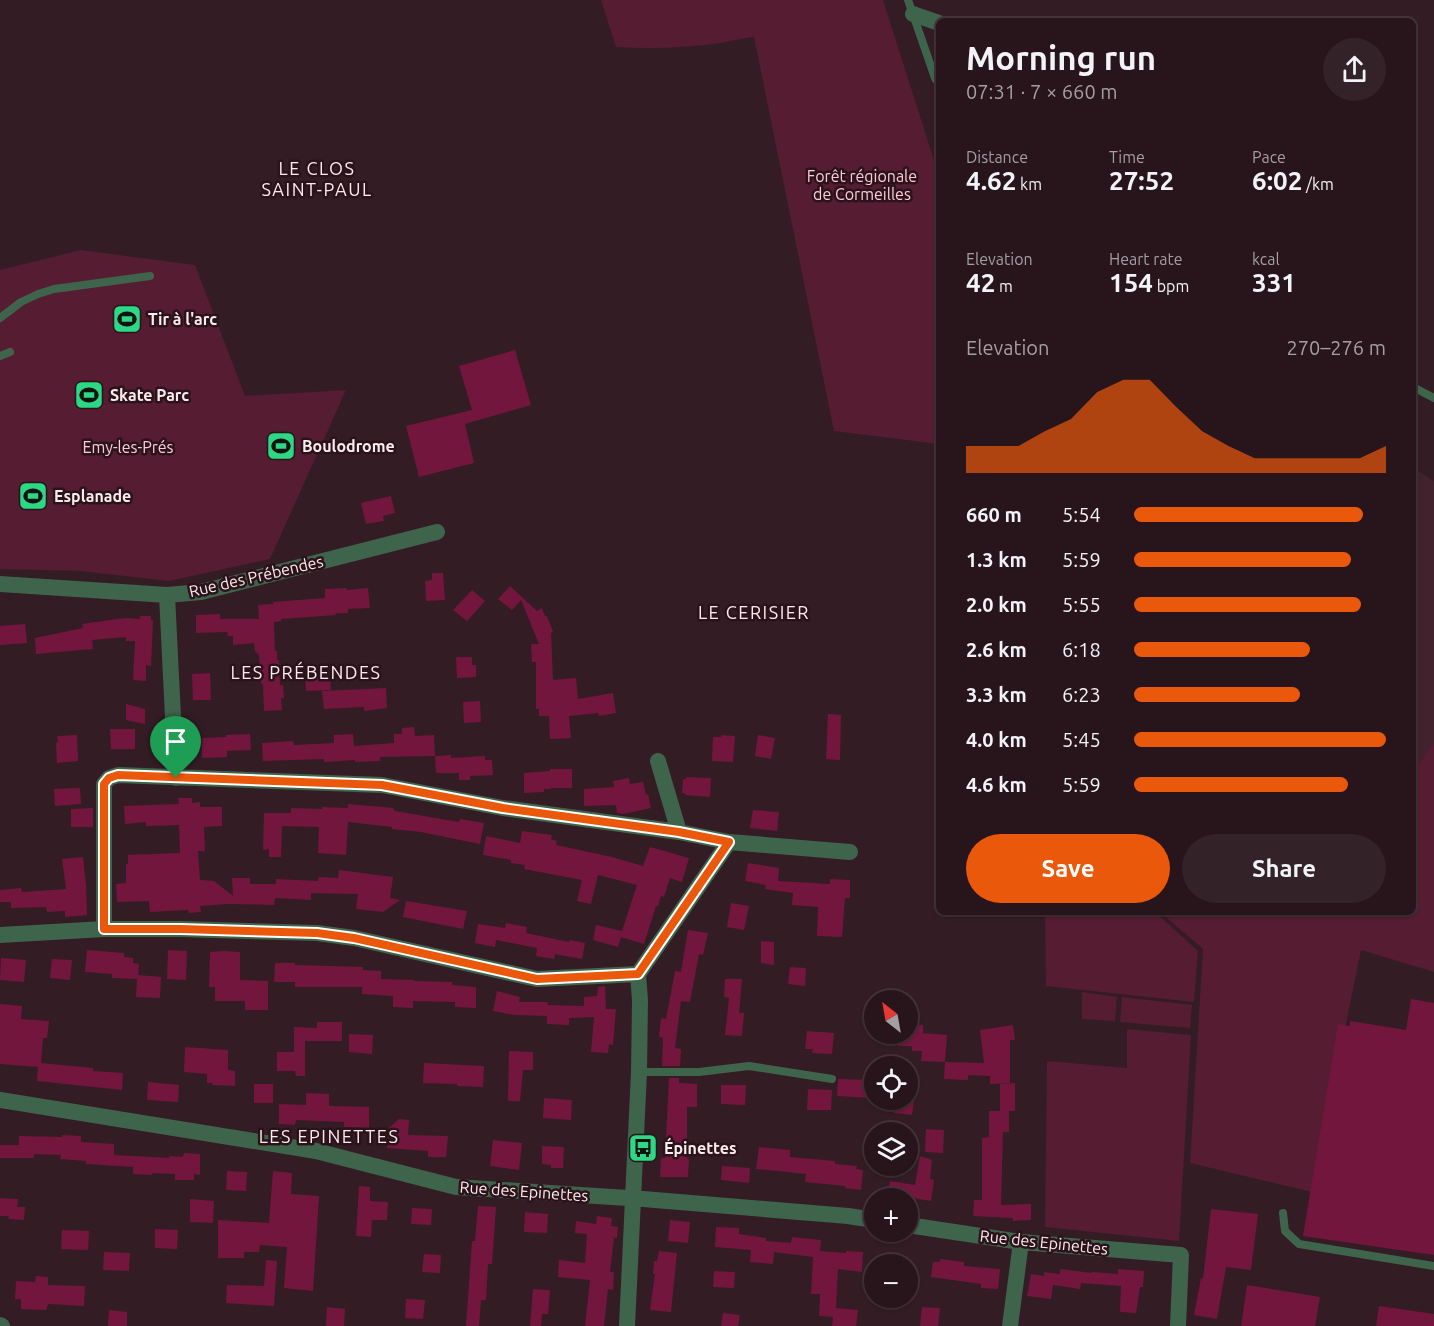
<!DOCTYPE html>
<meta charset="utf-8">
<style>
body{margin:0;font-family:Ubuntu,sans-serif;background:#332228;color:#f1f3f6;height:100vh;display:flex;flex-direction:column;font-size:22px;white-space:nowrap}
*{box-sizing:border-box;margin:0}
p{font-size:20px;color:#a49fa3}
.icon{flex:none;width:33px;height:33px;fill:none;stroke:currentColor;stroke-width:2;stroke-linecap:round;stroke-linejoin:round}
.map{position:relative;flex:1;overflow:hidden}
.sheet{position:absolute;left:936px;top:18px;width:480px;height:897px;display:flex;flex-direction:column;background:#27151b;border-radius:9px;box-shadow:0 2px 4px #0004,0 0 0 2px #43343a}
.sheet>*{flex:none}
.needle{width:39px;rotate:329deg}
.controls{position:absolute;left:864px;top:990px;display:grid;gap:12px}
.controls a{display:grid;place-items:center;width:54px;height:54px;border-radius:50%;background:#27151b;box-shadow:0 2px 4px #0004,0 0 0 2px #43343a;font-size:30px}
.pin{position:absolute;display:grid;place-items:center;width:51px;height:51px;color:#fff;margin:-62px -26px;border-radius:50% 50% 50% 0;rotate:-45deg;box-shadow:0 0 6px #0007}
.pin .icon{rotate:45deg}
.round{display:grid;place-items:center;flex:none;width:63px;height:63px;border-radius:32px;background:#332228}
.headline{display:flex;align-items:center;justify-content:space-between;height:102px;padding:0 30px}
h1{font-size:33px;font-weight:700;line-height:45px}
.figures{display:grid;grid-template-columns:repeat(3,1fr);gap:9px;height:102px;padding:6px 30px}
.figures div{display:grid;align-content:center}
.figures b{font-size:26px;font-weight:700}
.figures small{font-size:16px;font-weight:400}
.figures p{font-size:16px}
.chart{height:168px;padding:12px 30px}
.chart p{display:flex;justify-content:space-between}
.chart svg{width:100%;height:108px;margin-top:6px;fill:#ea580c;opacity:.7}
.button{display:flex;gap:12px;margin-top:auto;padding:12px 30px}
.button a{flex:1;height:69px;border-radius:36px;background:#ea580c;color:#fff;font-size:24px;font-weight:700;line-height:69px;text-align:center}
.button a+a{background:#332228;color:#f1f3f6}
ul{padding:0 30px;list-style:none;font-size:20px}
li{display:grid;grid-template-columns:96px 72px 1fr;align-items:center;height:45px}
li i{height:15px;border-radius:8px;background:#ea580c}
.map>svg:first-child{display:block}
</style>
<div class="map">
<svg width="1434" height="1326" viewBox="0 0 1434 1326">
<rect width="100%" height="100%" fill="#341c24"/>
<path fill="#42232d" d="M 1413,468 L 1434,481 L 1434,743 L 1413,771 Z"/>
<path fill="#551c32" d="M 601,0 L 883,0 L 939,176 L 939,444 L 834,431 L 754,37 C 743,38 732,41 721,43 C 686,48 651,49 616,47 Z
M 81,250 L 195,265 L 245,396 L 346,390 L 270,559 L 169,581 L 80,571 L 0,569 L 0,270 Z
M 1434,743 L 1434,972 L 1361,950 L 1312,1192 L 1190,1163 L 1203,949 L 1160,912 L 1413,912 L 1413,771 Z
M 1045,912 L 1155,912 L 1198,951 L 1194,1002 L 1046,986 Z
M 1082,992 L 1117,997 L 1115,1021 L 1082,1019 Z
M 1122,997 L 1192,1005 L 1190,1028 L 1120,1022 Z
M 1127,1029 L 1191,1035 L 1179,1241 L 1045,1227 L 1047,1061 L 1127,1068 Z"/>
<path fill="#72163e" d="M 515,350 L 531,405 L 465,424 L 474,463 L 419,477 L 406,426 L 472,410 L 459,366 Z
M 391,496 L 395,513 L 383,516 L 384,521 L 366,524 L 361,503 Z
M 432,573 L 443,573 L 445,600 L 426,601 L 425,581 L 432,580 Z
M 510,586 L 537,611 L 542,608 L 545,616 L 547,616 L 553,632 L 551,633 L 553,680 L 576,678 L 578,699 L 613,693 L 616,713 L 599,716 L 598,713 L 569,716 L 571,738 L 550,739 L 549,716 L 539,716 L 539,709 L 536,709 L 536,662 L 532,662 L 531,644 L 539,644 L 521,600 L 512,610 L 498,599 Z
M 346,588 L 347,590 L 368,588 L 370,608 L 348,609 L 348,613 L 335,613 L 336,615 L 281,619 L 281,621 L 274,622 L 275,651 L 277,651 L 277,660 L 279,660 L 280,685 L 283,685 L 284,698 L 281,698 L 282,710 L 264,711 L 263,684 L 261,684 L 259,655 L 255,651 L 254,643 L 233,645 L 233,636 L 228,636 L 227,632 L 196,633 L 196,615 L 220,614 L 220,619 L 259,619 L 258,605 L 273,604 L 273,602 L 325,598 L 325,589 Z
M 472,590 L 485,601 L 467,621 L 453,610 Z
M 140,616 L 151,616 L 151,620 L 153,620 L 151,666 L 146,665 L 146,681 L 133,680 L 135,641 L 126,641 L 126,637 L 92,640 L 93,649 L 36,654 L 35,638 L 83,628 L 82,624 L 125,618 L 140,619 Z
M 25,624 L 27,643 L 0,645 L 0,626 Z
M 456,657 L 472,657 L 472,665 L 476,665 L 476,677 L 457,678 Z
M 329,668 L 331,690 L 306,691 L 305,669 Z
M 210,673 L 211,700 L 193,700 L 192,674 Z
M 386,688 L 387,708 L 364,711 L 364,707 L 324,709 L 322,691 Z
M 480,701 L 481,722 L 464,723 L 463,702 Z
M 126,704 L 145,709 L 145,724 L 126,720 Z
M 828,714 L 841,715 L 840,760 L 826,759 Z
M 414,727 L 415,736 L 434,735 L 435,756 L 451,755 L 451,758 L 485,756 L 485,760 L 492,760 L 493,775 L 470,776 L 470,780 L 459,780 L 459,773 L 436,773 L 435,756 L 380,757 L 380,761 L 355,762 L 355,760 L 324,762 L 324,759 L 263,761 L 262,743 L 293,741 L 294,745 L 334,743 L 334,735 L 353,734 L 354,746 L 394,743 L 394,734 L 402,734 L 402,728 Z
M 110,729 L 135,729 L 135,749 L 111,749 Z
M 250,734 L 251,750 L 227,751 L 227,757 L 202,758 L 202,738 L 226,737 L 226,735 Z
M 77,735 L 78,761 L 57,763 L 56,743 L 58,742 L 57,736 Z
M 721,735 L 735,736 L 733,762 L 712,761 L 713,737 L 721,737 Z
M 758,735 L 775,738 L 771,759 L 755,756 Z
M 550,769 L 572,769 L 572,788 L 551,788 L 551,789 L 544,789 L 544,792 L 524,793 L 524,773 L 550,771 Z
M 686,777 L 711,778 L 710,797 L 685,795 L 685,793 L 682,793 L 683,779 L 686,779 Z
M 629,778 L 630,784 L 643,782 L 646,795 L 648,794 L 651,808 L 623,814 L 617,813 L 616,805 L 584,806 L 584,789 L 614,787 L 613,781 Z
M 80,788 L 81,804 L 55,806 L 54,789 Z
M 178,798 L 192,798 L 192,803 L 200,802 L 200,807 L 222,807 L 222,826 L 204,827 L 205,851 L 198,851 L 200,880 L 214,881 L 233,896 L 232,878 L 250,878 L 250,884 L 276,884 L 276,879 L 318,881 L 319,877 L 338,878 L 339,870 L 393,877 L 390,898 L 400,900 L 383,912 L 356,909 L 358,894 L 311,893 L 311,900 L 275,898 L 274,905 L 228,904 L 200,906 L 201,912 L 189,913 L 188,910 L 150,912 L 149,901 L 117,902 L 116,884 L 126,883 L 126,864 L 128,864 L 128,855 L 180,853 L 179,825 L 146,826 L 146,822 L 125,824 L 124,806 L 179,804 Z
M 348,804 L 382,807 L 393,808 L 395,811 L 459,822 L 460,819 L 484,823 L 480,844 L 421,832 L 392,829 L 392,827 L 348,822 L 346,855 L 318,853 L 319,827 L 282,826 L 281,857 L 269,857 L 269,849 L 263,850 L 264,813 L 291,813 L 291,808 L 322,809 L 322,807 L 348,808 Z
M 93,808 L 93,827 L 71,827 L 71,809 Z
M 753,810 L 779,812 L 777,831 L 750,828 Z
M 522,831 L 552,835 L 551,839 L 557,841 L 556,845 L 612,857 L 643,866 L 650,847 L 689,858 L 682,882 L 670,878 L 664,897 L 661,896 L 658,906 L 656,906 L 644,944 L 621,937 L 618,947 L 593,940 L 596,925 L 622,931 L 637,885 L 598,875 L 591,904 L 577,901 L 582,880 L 524,869 L 525,865 L 511,863 L 511,860 L 483,855 L 486,836 L 520,843 Z
M 83,857 L 86,885 L 87,915 L 65,917 L 65,911 L 47,912 L 46,907 L 11,908 L 11,902 L 0,902 L 0,890 L 21,888 L 22,892 L 66,889 L 62,859 Z
M 748,863 L 779,868 L 778,881 L 830,884 L 830,879 L 850,880 L 850,898 L 845,898 L 842,937 L 817,936 L 818,907 L 792,905 L 793,893 L 765,889 L 766,885 L 745,881 Z
M 406,901 L 467,911 L 463,929 L 403,917 Z
M 731,903 L 749,906 L 744,930 L 727,927 Z
M 506,923 L 527,927 L 526,933 L 569,942 L 570,940 L 585,943 L 582,959 L 555,954 L 554,959 L 536,956 L 537,948 L 496,940 L 495,947 L 475,943 L 478,924 L 505,928 Z
M 688,930 L 708,933 L 703,955 L 699,954 L 690,1002 L 681,1001 L 675,1048 L 681,1049 L 680,1066 L 662,1066 L 663,1038 L 659,1037 L 661,1018 L 666,1019 L 675,971 L 681,972 Z
M 761,941 L 774,942 L 774,965 L 761,963 Z
M 87,950 L 124,953 L 124,957 L 133,958 L 133,963 L 139,964 L 138,975 L 161,977 L 160,998 L 136,997 L 137,979 L 112,978 L 112,974 L 85,972 Z
M 168,950 L 187,951 L 186,980 L 167,979 Z
M 224,951 L 240,952 L 240,980 L 268,981 L 268,1010 L 245,1010 L 245,1001 L 215,1001 L 215,987 L 209,987 L 210,952 Z
M 1,958 L 26,960 L 24,982 L 0,980 Z
M 52,959 L 72,960 L 70,980 L 50,978 Z
M 275,963 L 295,963 L 295,965 L 363,967 L 363,970 L 381,971 L 381,979 L 414,980 L 414,981 L 452,982 L 452,985 L 476,987 L 476,1008 L 455,1007 L 455,1002 L 413,1001 L 413,1008 L 393,1007 L 393,996 L 362,994 L 362,987 L 295,987 L 295,982 L 274,982 Z
M 790,967 L 806,968 L 805,986 L 788,984 Z
M 725,979 L 742,979 L 739,1013 L 744,1013 L 742,1036 L 725,1035 L 729,998 L 724,997 Z
M 605,986 L 606,1009 L 616,1009 L 613,1045 L 609,1044 L 608,1053 L 591,1052 L 594,1017 L 569,1018 L 569,1025 L 547,1024 L 547,1016 L 514,1015 L 493,1011 L 497,991 L 520,997 L 519,1002 L 548,1002 L 547,1005 L 584,1006 L 584,997 L 597,996 L 598,987 Z
M 1411,999 L 1434,1003 L 1434,1255 L 1303,1236 L 1338,1024 L 1350,1026 L 1350,1021 L 1406,1030 Z
M 0,1004 L 22,1006 L 21,1019 L 49,1021 L 47,1038 L 43,1038 L 41,1063 L 93,1068 L 93,1071 L 123,1073 L 122,1090 L 37,1081 L 38,1067 L 0,1064 Z
M 317,1022 L 342,1022 L 342,1041 L 305,1041 L 305,1076 L 296,1076 L 295,1071 L 277,1071 L 277,1052 L 294,1052 L 294,1027 L 317,1028 Z
M 908,1024 L 923,1025 L 923,1033 L 947,1035 L 945,1062 L 921,1061 L 922,1051 L 912,1051 L 912,1046 L 898,1046 L 898,1034 L 908,1034 Z
M 1013,1025 L 1015,1040 L 1010,1040 L 1010,1083 L 990,1084 L 990,1076 L 968,1075 L 968,1080 L 944,1079 L 945,1062 L 984,1063 L 980,1030 Z
M 807,1031 L 834,1033 L 832,1054 L 812,1053 L 813,1049 L 805,1049 Z
M 349,1034 L 373,1035 L 372,1054 L 349,1052 Z
M 185,1047 L 228,1050 L 228,1070 L 235,1071 L 235,1086 L 212,1085 L 213,1083 L 207,1083 L 207,1074 L 184,1072 Z
M 509,1051 L 533,1052 L 533,1070 L 523,1070 L 520,1101 L 508,1101 Z
M 424,1063 L 484,1066 L 483,1087 L 457,1086 L 457,1084 L 423,1083 Z
M 669,1078 L 679,1078 L 679,1083 L 697,1084 L 697,1107 L 687,1107 L 687,1158 L 689,1159 L 688,1177 L 660,1177 L 661,1158 L 665,1158 Z
M 838,1079 L 874,1080 L 874,1098 L 837,1096 Z
M 148,1082 L 179,1085 L 178,1102 L 147,1100 Z
M 1015,1083 L 1015,1111 L 1009,1111 L 1009,1132 L 1003,1132 L 1001,1205 L 1031,1204 L 1031,1220 L 1013,1221 L 1013,1218 L 973,1216 L 974,1200 L 982,1200 L 982,1138 L 989,1137 L 989,1111 L 1000,1111 L 1000,1084 Z
M 254,1084 L 273,1084 L 273,1103 L 254,1103 Z
M 721,1085 L 746,1085 L 745,1105 L 721,1104 Z
M 808,1089 L 832,1090 L 831,1110 L 807,1110 Z
M 306,1093 L 329,1094 L 329,1106 L 369,1107 L 369,1128 L 344,1127 L 344,1122 L 296,1120 L 295,1125 L 279,1124 L 279,1104 L 306,1105 Z
M 544,1098 L 572,1100 L 571,1120 L 543,1118 Z
M 895,1100 L 914,1100 L 912,1115 L 894,1113 Z
M 399,1119 L 409,1120 L 408,1135 L 448,1136 L 446,1157 L 428,1157 L 428,1151 L 387,1148 L 389,1128 Z
M 926,1129 L 944,1130 L 943,1153 L 925,1152 Z
M 62,1135 L 81,1136 L 81,1142 L 114,1144 L 114,1155 L 169,1158 L 169,1156 L 183,1157 L 184,1153 L 200,1154 L 200,1175 L 194,1174 L 194,1180 L 175,1180 L 175,1174 L 152,1173 L 152,1175 L 133,1174 L 133,1167 L 86,1164 L 86,1161 L 60,1159 L 61,1155 L 34,1154 L 34,1158 L 0,1158 L 0,1145 L 19,1145 L 19,1136 L 62,1137 Z
M 493,1140 L 522,1143 L 519,1170 L 490,1166 Z
M 542,1146 L 564,1147 L 563,1168 L 551,1168 L 551,1165 L 542,1164 Z
M 759,1147 L 790,1150 L 790,1157 L 835,1161 L 835,1164 L 857,1166 L 856,1169 L 863,1170 L 861,1190 L 845,1188 L 845,1186 L 805,1182 L 806,1174 L 756,1169 Z
M 920,1156 L 932,1160 L 930,1179 L 934,1180 L 931,1201 L 913,1198 L 887,1198 L 890,1181 L 915,1185 Z
M 722,1166 L 750,1168 L 749,1183 L 721,1180 Z
M 227,1171 L 247,1172 L 246,1191 L 226,1190 Z
M 273,1171 L 292,1173 L 291,1194 L 319,1196 L 313,1291 L 284,1288 L 287,1247 L 260,1245 L 259,1252 L 244,1252 L 244,1258 L 218,1258 L 218,1220 L 269,1223 Z
M 359,1186 L 370,1187 L 370,1201 L 388,1202 L 387,1220 L 372,1220 L 371,1237 L 356,1236 Z
M 0,1198 L 18,1199 L 17,1207 L 25,1207 L 24,1220 L 8,1219 L 9,1216 L 0,1216 Z
M 190,1199 L 214,1201 L 213,1223 L 190,1222 Z
M 478,1206 L 496,1207 L 492,1264 L 488,1264 L 486,1300 L 481,1300 L 479,1326 L 466,1326 L 472,1241 L 475,1241 Z
M 412,1208 L 432,1209 L 431,1225 L 411,1224 Z
M 1211,1209 L 1258,1214 L 1251,1270 L 1226,1267 L 1217,1319 L 1194,1315 L 1201,1278 L 1203,1279 Z
M 525,1212 L 548,1214 L 547,1233 L 524,1232 Z
M 597,1216 L 612,1218 L 611,1226 L 618,1227 L 617,1238 L 610,1237 L 614,1238 L 610,1272 L 614,1272 L 613,1290 L 608,1289 L 604,1326 L 585,1326 L 590,1280 L 558,1277 L 559,1260 L 585,1263 L 587,1234 L 575,1233 L 576,1221 L 596,1224 Z
M 670,1220 L 690,1222 L 688,1243 L 668,1241 Z
M 716,1227 L 739,1228 L 739,1234 L 766,1238 L 766,1241 L 791,1243 L 792,1237 L 821,1240 L 820,1251 L 846,1253 L 846,1251 L 863,1252 L 862,1272 L 838,1269 L 836,1308 L 858,1310 L 856,1326 L 832,1326 L 833,1317 L 819,1316 L 820,1294 L 811,1294 L 813,1257 L 774,1252 L 773,1264 L 750,1262 L 751,1250 L 715,1247 Z
M 155,1229 L 178,1230 L 177,1249 L 155,1248 Z
M 62,1230 L 89,1231 L 88,1250 L 61,1249 Z
M 659,1251 L 677,1253 L 671,1312 L 650,1310 L 655,1274 L 653,1274 L 654,1261 L 657,1261 Z
M 104,1252 L 130,1253 L 129,1271 L 103,1270 Z
M 424,1254 L 441,1255 L 440,1273 L 422,1272 Z
M 940,1259 L 964,1262 L 964,1266 L 1000,1269 L 998,1289 L 981,1288 L 981,1284 L 931,1277 L 933,1262 L 940,1262 Z
M 266,1260 L 277,1261 L 274,1306 L 226,1303 L 227,1285 L 264,1286 Z
M 1060,1269 L 1092,1273 L 1092,1272 L 1118,1274 L 1118,1269 L 1144,1271 L 1143,1287 L 1140,1287 L 1136,1313 L 1120,1312 L 1121,1286 L 1081,1283 L 1080,1289 L 1053,1285 L 1051,1299 L 1027,1296 L 1031,1274 L 1044,1276 L 1044,1272 L 1060,1274 Z
M 714,1271 L 735,1272 L 734,1288 L 713,1287 Z
M 36,1276 L 48,1277 L 48,1285 L 85,1286 L 84,1306 L 48,1304 L 46,1310 L 21,1309 L 21,1299 L 15,1299 L 16,1281 L 35,1282 Z
M 1247,1285 L 1320,1297 L 1315,1326 L 1241,1326 Z
M 533,1289 L 550,1290 L 548,1314 L 542,1314 L 541,1326 L 530,1326 Z
M 406,1299 L 425,1300 L 423,1319 L 405,1318 Z
M 1379,1306 L 1434,1314 L 1434,1326 L 1376,1326 Z
M 327,1307 L 345,1309 L 344,1326 L 326,1326 Z
M 922,1307 L 940,1308 L 938,1326 L 920,1326 Z
M 109,1310 L 127,1312 L 127,1326 L 108,1326 Z
M 723,1313 L 740,1315 L 738,1326 L 721,1326 Z"/>
<g fill="none" stroke-linecap="round" stroke-linejoin="round">
<path stroke="#3e644c" stroke-width="8" d="M 908,0 L 935,78 L 939,84
M 0,318 L 21,302 L 38,294 L 54,289 L 150,276
M 0,356 L 10,352
M 1413,387 L 1434,398
M 639,1072 L 699,1072 L 749,1066 L 832,1079
M 1283,1213 L 1285,1231 L 1299,1244 L 1434,1266"/>
<path stroke="#3e644c" stroke-width="16" d="M 913,14 L 939,23
M 0,584 L 167,595 L 201,592 L 437,532
M 167,595 L 176,778
M 658,761 L 679,832
M 104,929 L 104,784 L 109,778 L 118,775 L 382,785 L 503,808 L 679,832 L 729,842 L 850,852
M 0,935 L 104,929 L 181,929 L 317,933 L 354,938 L 537,979 L 638,974
M 638,974 L 729,842
M 0,1100 L 316,1151 L 456,1187 L 643,1199 L 848,1216 L 874,1220
M 908,1225 L 1021,1242 L 1181,1255 L 1178,1326
M 0,1325 L 2,1326
M 627,1326 L 639,1072 L 640,1000 L 638,974
M 1010,1326 L 1021,1242"/>
</g>
<g fill="none" stroke-linecap="round" stroke-linejoin="round">
<g stroke="#fff" stroke-width="12">
<path id="route" d="M 118,775 L 382,785 L 503,808 L 679,832 L 729,842 L 638,974 L 537,979 L 354,938 L 317,933 L 181,929 L 104,929 L 104,784 L 109,778 Z"/>
</g>
<use href="#route" stroke="#ea580c" stroke-width="8"/>
</g>
<defs>
<g id="stadium-square" transform="scale(1.5)"><rect x="-9" y="-9" width="18" height="18" rx="4" fill="#2cd884" stroke="#2a131a"/><path d="M0-5a6.5 5 0 1 0 0 10a6.5 5 0 1 0 0-10ZM-3.5-1.8h7v3.6h-7Z" fill="#111"/></g>
<g id="bus-square" transform="scale(1.5)"><rect x="-9" y="-9" width="18" height="18" rx="4" fill="#2cd884" stroke="#2a131a"/><path d="M-5-6H5V4H4V6H2V4H-2V6H-4V4H-5ZM-3.5-4V0h7V-4ZM-3.5 1.2v1.5H-2V1.2ZM2 1.2v1.5H3.5V1.2Z" fill="#111"/></g>
</defs>
<g fill-rule="evenodd">
<use href="#stadium-square" x="127" y="319"/>
<use href="#stadium-square" x="89" y="395"/>
<use href="#stadium-square" x="281" y="446"/>
<use href="#stadium-square" x="33" y="496"/>
<use href="#bus-square" x="643" y="1148"/>
</g>
<g text-anchor="middle" dominant-baseline="central" stroke-width="5" stroke-linejoin="round" paint-order="stroke">
<g font-size="16" fill="#ffc9d9" stroke="#2a131a">
<text x="862" y="176">Forêt régionale<tspan x="862" dy="18">de Cormeilles</tspan></text>
<text x="128" y="447">Emy-les-Prés</text>
</g>
<g font-size="16" font-weight="bold" fill="#fbeaee" stroke="#2a131a" text-anchor="start">
<text x="148" y="319">Tir à l'arc</text>
<text x="110" y="395">Skate Parc</text>
<text x="302" y="446">Boulodrome</text>
<text x="54" y="496">Esplanade</text>
<text x="664" y="1148">Épinettes</text>
</g>
<g font-size="16" fill="#fbeaee" stroke="#2a131a">
<text transform="translate(256 576) rotate(-13)">Rue des Prébendes</text>
<text transform="translate(524 1191) rotate(4)">Rue des Epinettes</text>
<text transform="translate(1044 1242) rotate(6)">Rue des Epinettes</text>
</g>
<g font-size="18" letter-spacing="1.5" fill="#fbeaee" stroke="#2a131a">
<text x="317" y="168">LE CLOS<tspan x="317" dy="21">SAINT-PAUL</tspan></text>
<text x="754" y="612">LE CERISIER</text>
<text x="306" y="672">LES PRÉBENDES</text>
<text x="329" y="1136">LES EPINETTES</text>
</g>
</g>
</svg>
<div class="controls">
<a><svg class="needle" viewBox="-14 -14 28 28"><path d="M0-13l5 13h-10z" fill="#e53935"/><path d="M0 13l5-13h-10z" fill="#a49fa3"/></svg></a>
<a><svg class="icon" aria-label="locate" viewBox="0 0 24 24"><circle cx="12" cy="12" r="6"/><path d="M12 2v4M12 18v4M2 12h4M18 12h4"/></svg></a>
<a><svg class="icon" aria-label="layers" viewBox="0 0 24 24"><path d="M12 4l9 5-9 5-9-5zM3 14l9 5 9-5"/></svg></a>
<a>+</a>
<a>−</a>
</div>
<div class="pin" style="left:176px;top:778px;background:#1e9e55"><svg class="icon" aria-label="arrive" viewBox="0 0 24 24"><path d="M6 21V4h12l-3 4 3 4H6"/></svg></div>
<section class="sheet">
<div class="headline"><div><h1>Morning run</h1><p>07:31 · 7 × 660 m</p></div><a class="round"><svg class="icon" aria-label="share" viewBox="0 0 24 24"><path d="M12 15V3M7 8l5-5 5 5M5 13v7h14v-7"/></svg></a></div>
<div class="figures">
<div><p>Distance</p><b>4.62<small> km</small></b></div>
<div><p>Time</p><b>27:52</b></div>
<div><p>Pace</p><b>6:02<small> /km</small></b></div>
</div>
<div class="figures">
<div><p>Elevation</p><b>42<small> m</small></b></div>
<div><p>Heart rate</p><b>154<small> bpm</small></b></div>
<div><p>kcal</p><b>331</b></div>
</div>
<div class="chart"><p><span>Elevation</span>270–276 m</p>
<svg viewBox="0 0 160 44" preserveAspectRatio="none"><path d="M0 44V33L10 33L20 33L30 27L40 22L50 11L60 6L70 6L80 17L90 27L100 33L110 38L120 38L130 38L140 38L150 38L160 33V44z"/></svg>
</div>
<ul>
<li><b>660 m</b>5:54<i style="width:91%"></i></li>
<li><b>1.3 km</b>5:59<i style="width:86%"></i></li>
<li><b>2.0 km</b>5:55<i style="width:90%"></i></li>
<li><b>2.6 km</b>6:18<i style="width:70%"></i></li>
<li><b>3.3 km</b>6:23<i style="width:66%"></i></li>
<li><b>4.0 km</b>5:45<i style="width:100%"></i></li>
<li><b>4.6 km</b>5:59<i style="width:85%"></i></li>
</ul>
<div class="button"><a>Save</a><a>Share</a></div>
</section>
</div>
